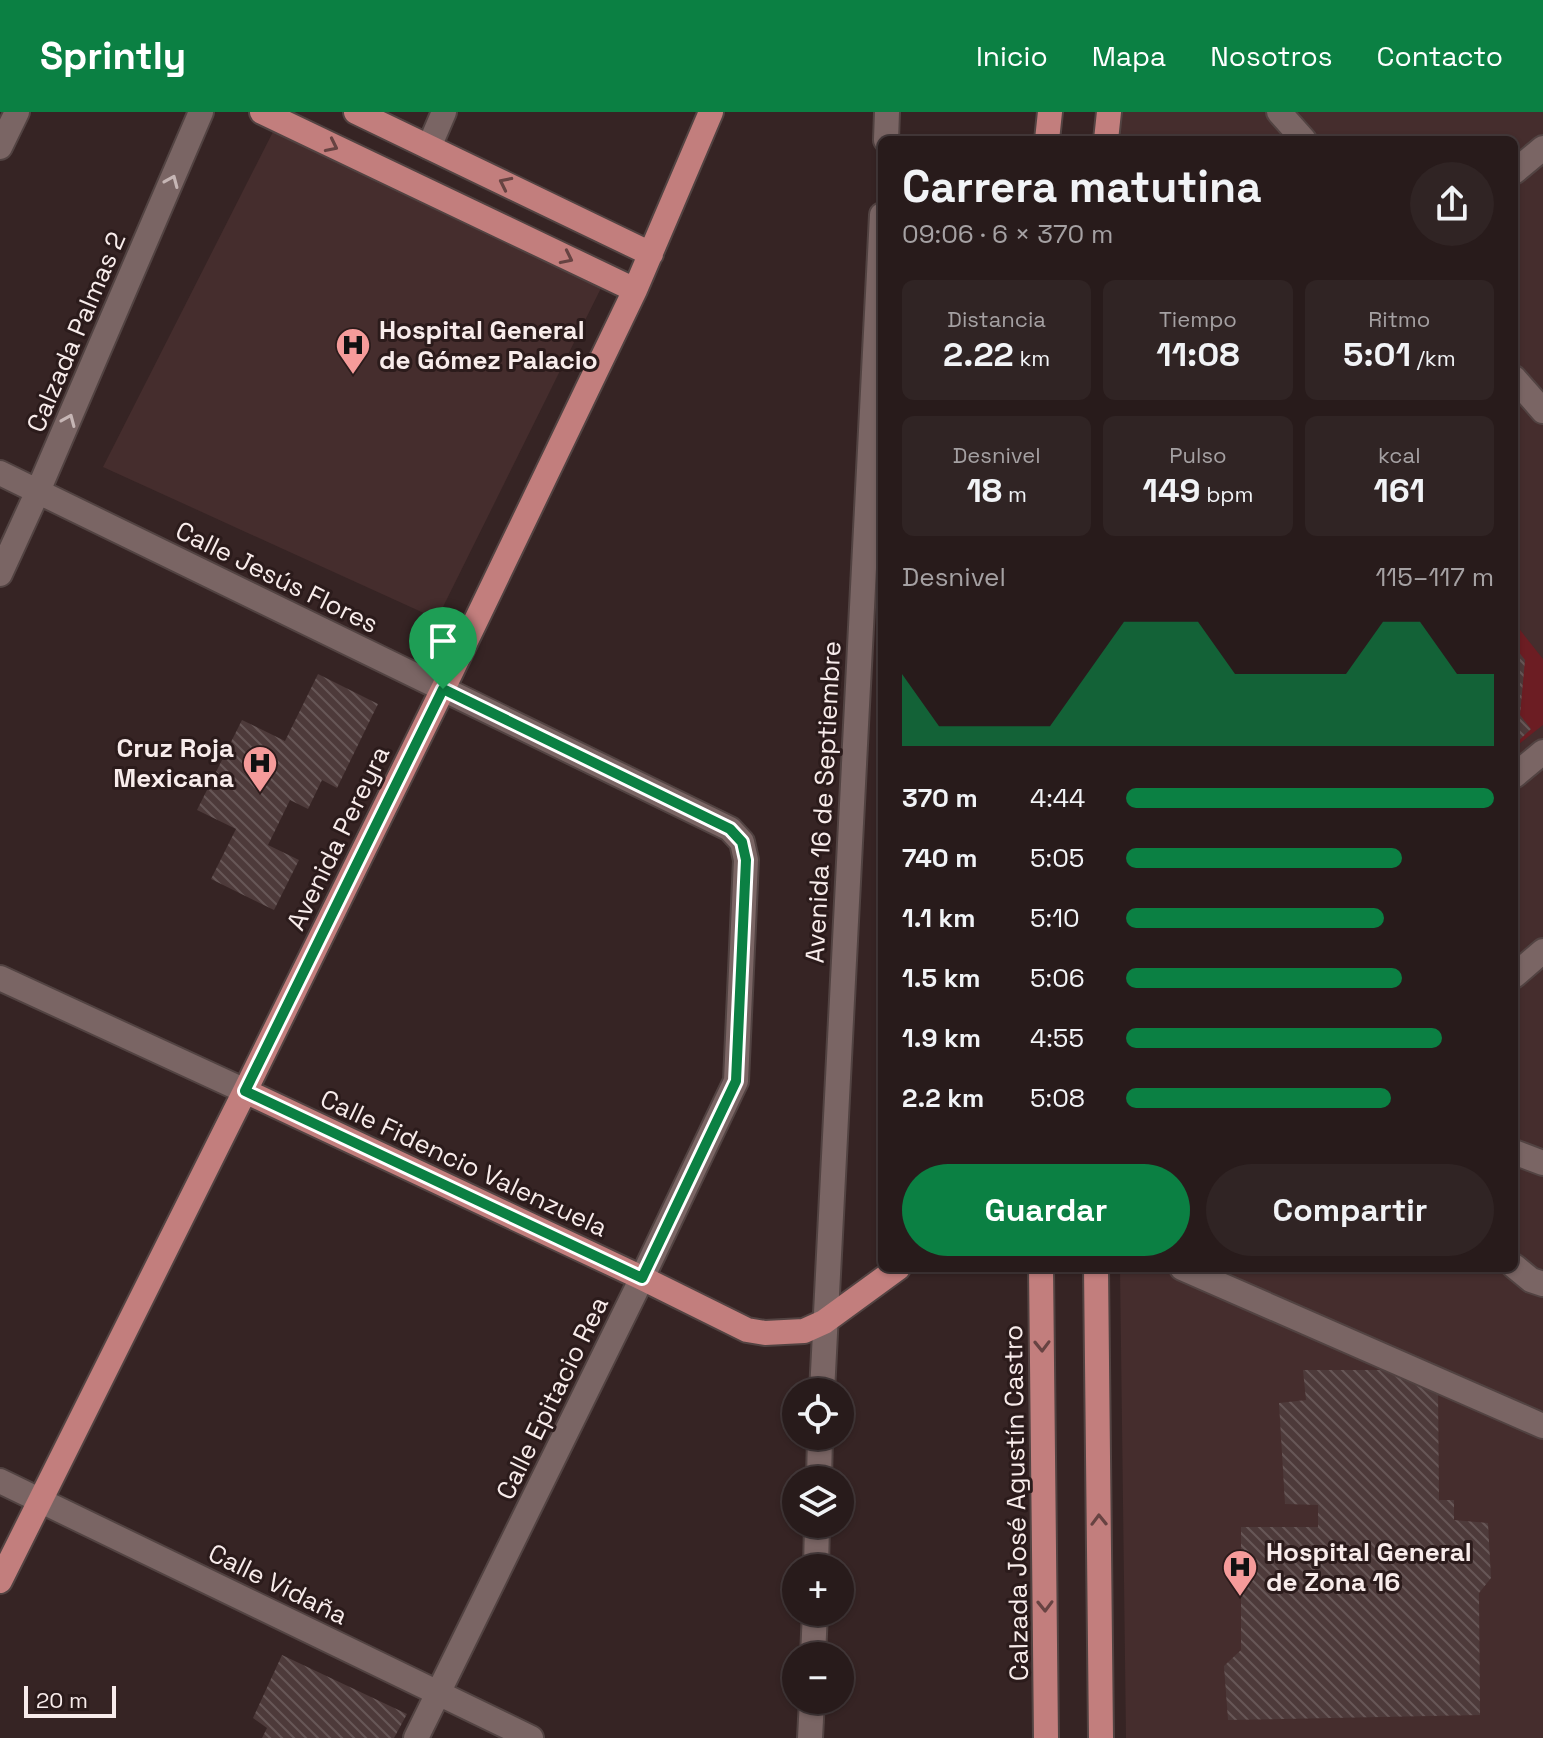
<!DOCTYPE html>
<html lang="es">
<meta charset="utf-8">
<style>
body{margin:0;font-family:"Space Grotesk",sans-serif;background:#302424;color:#f1f3f6;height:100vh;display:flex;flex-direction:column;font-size:30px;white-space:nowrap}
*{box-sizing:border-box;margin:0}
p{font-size:26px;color:#a5a1a3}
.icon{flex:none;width:44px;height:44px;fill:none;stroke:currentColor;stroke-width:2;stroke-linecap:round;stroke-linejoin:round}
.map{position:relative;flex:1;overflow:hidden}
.drawer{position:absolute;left:878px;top:24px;width:640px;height:1136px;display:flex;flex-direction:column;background:#281b1b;border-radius:12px;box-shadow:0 2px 6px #0004,0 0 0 2px #44393a}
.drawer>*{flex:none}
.tools{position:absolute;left:782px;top:1266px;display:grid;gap:16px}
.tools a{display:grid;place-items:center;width:72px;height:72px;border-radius:50%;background:#281b1b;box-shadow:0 2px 6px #0004,0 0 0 2px #44393a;font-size:40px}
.scale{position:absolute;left:24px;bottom:20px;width:92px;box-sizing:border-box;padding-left:8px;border:4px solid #f8eceb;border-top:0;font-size:22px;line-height:28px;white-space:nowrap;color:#f8eceb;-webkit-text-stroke:6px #2b1b1b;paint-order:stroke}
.pin{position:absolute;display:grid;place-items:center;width:68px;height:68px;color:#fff;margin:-82px -34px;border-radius:50% 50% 50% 0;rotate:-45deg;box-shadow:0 0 8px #0007}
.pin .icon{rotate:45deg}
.round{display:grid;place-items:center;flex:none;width:84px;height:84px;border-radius:42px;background:#302424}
.head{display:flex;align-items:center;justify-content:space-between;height:136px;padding:0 24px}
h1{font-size:44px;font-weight:800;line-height:60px}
.stats{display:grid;grid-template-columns:repeat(3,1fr);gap:12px;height:136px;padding:8px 24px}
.stats div{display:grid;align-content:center;border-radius:12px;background:#302424;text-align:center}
.stats b{font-size:34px;font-weight:800}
.stats small{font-size:22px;font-weight:400}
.stats p{font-size:22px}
.chart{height:224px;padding:16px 24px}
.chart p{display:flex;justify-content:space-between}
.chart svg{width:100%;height:144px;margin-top:8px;fill:#0b8043;opacity:.7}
.action{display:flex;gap:16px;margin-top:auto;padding:16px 24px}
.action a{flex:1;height:92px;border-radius:48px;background:#0b8043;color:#fff;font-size:32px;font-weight:800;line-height:92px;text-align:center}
.action a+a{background:#302424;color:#f1f3f6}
ul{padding:0 24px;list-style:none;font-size:26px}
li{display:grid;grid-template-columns:128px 96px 1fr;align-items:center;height:60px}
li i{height:20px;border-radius:10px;background:#0b8043}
header{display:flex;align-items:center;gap:48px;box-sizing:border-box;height:112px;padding:0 40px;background:#0b8043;color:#fff}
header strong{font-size:38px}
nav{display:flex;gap:44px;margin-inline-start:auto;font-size:28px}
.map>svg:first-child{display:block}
</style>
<header>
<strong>Sprintly</strong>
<nav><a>Inicio</a><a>Mapa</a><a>Nosotros</a><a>Contacto</a></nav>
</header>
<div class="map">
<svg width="1543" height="1626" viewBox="0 0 1543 1626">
<defs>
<pattern id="building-back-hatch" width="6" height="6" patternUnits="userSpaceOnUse" patternTransform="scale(2)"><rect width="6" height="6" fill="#4d3a3a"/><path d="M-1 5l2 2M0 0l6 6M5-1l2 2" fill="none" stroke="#675757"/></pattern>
</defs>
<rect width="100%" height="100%" fill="#362424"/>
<path fill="#452d2d" d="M 1095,0 L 1543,0 L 1543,1626 L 1126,1626 L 1120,1156 L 1514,1156 L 1514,28 L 1095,28 Z
M 278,10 L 602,174 L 437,507 L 103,355 Z"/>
<path fill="#6c1d23" d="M 1517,514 L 1543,547 L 1543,613 L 1514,636 L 1514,517 Z"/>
<path fill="url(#building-back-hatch)" d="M 1514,534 L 1525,548 L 1520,603 L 1531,617 L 1514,633 Z
M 318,562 L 378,592 L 337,676 L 322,668 L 308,697 L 290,688 L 268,733 L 299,748 L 274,798 L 211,767 L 236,717 L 197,698 L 242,608 L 285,629 Z
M 1303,1258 L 1388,1258 L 1438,1278 L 1439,1388 L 1454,1388 L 1454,1408 L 1488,1411 L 1491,1466 L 1479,1481 L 1480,1603 L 1228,1608 L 1224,1554 L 1241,1538 L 1241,1415 L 1318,1415 L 1318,1393 L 1285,1392 L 1279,1291 L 1306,1288 Z
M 282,1543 L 407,1602 L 394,1626 L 262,1626 L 267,1616 L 253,1606 Z"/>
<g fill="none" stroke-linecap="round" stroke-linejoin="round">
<g stroke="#524342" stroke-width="28">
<path id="minor" d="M 1279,0 L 1304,28
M 886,28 L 887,0
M 0,35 L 17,0
M 429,35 L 444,0
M 1514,60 L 1543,36
M 1514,266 L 1543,299
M 0,361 L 730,717 L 742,730 L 746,748 L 736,969 L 642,1166 L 416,1626
M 0,462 L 38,379 L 201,0
M 1514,664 L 1543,640
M 1514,864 L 1543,839
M 0,866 L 245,979
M 1514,1040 L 1543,1051
M 1514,1154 L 1531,1168 L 1543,1172
M 1182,1156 L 1543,1314
M 822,1280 L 882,103
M 819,1368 L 820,1324
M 0,1369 L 531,1626
M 816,1456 L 817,1412
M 813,1544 L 815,1500
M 810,1626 L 812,1588"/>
</g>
<g stroke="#524342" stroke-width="28">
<path id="major" d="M 262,0 L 635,178
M 356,0 L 651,142
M 1047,28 L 1050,0
M 1106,28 L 1109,0
M 245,979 L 642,1166 L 747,1218 L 765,1221 L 804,1219 L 824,1210 L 898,1156
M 1041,1156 L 1046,1626
M 1096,1156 L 1101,1626
M 0,1469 L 245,979 L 443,577 L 635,178 L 711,0"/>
</g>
<use href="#minor" stroke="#7a6564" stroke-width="24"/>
<use href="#major" stroke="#c27e7d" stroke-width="24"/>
</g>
<defs><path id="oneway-chevron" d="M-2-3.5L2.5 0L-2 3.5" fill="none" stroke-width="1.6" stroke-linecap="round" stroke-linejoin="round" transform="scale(2)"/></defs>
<g stroke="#674342">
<use href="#oneway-chevron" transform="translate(332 34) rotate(26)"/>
<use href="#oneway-chevron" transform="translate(505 71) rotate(-154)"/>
<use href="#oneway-chevron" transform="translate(567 146) rotate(26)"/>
<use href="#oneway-chevron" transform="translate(1042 1234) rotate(89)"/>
<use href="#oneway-chevron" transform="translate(1099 1408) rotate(-91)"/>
<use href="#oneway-chevron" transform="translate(1045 1494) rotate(89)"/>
</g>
<g stroke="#c6b6b5">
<use href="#oneway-chevron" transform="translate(172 69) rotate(-67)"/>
<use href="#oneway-chevron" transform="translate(69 308) rotate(-67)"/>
</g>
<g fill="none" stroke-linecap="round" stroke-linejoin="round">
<g stroke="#fff" stroke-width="16">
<path id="route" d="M 443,577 L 730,717 L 742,730 L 746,748 L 736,969 L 642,1166 L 245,979 Z"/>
</g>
<use href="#route" stroke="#0b8043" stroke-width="10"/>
</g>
<defs>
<g id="hospital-pin" transform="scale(1.8)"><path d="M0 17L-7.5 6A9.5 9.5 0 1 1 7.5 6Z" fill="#f59b9a" stroke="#2b1b1b"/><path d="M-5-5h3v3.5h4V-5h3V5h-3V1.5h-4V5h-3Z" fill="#111"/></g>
</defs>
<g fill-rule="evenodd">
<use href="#hospital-pin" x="353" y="233"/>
<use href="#hospital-pin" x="260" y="651"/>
<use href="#hospital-pin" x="1240" y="1455"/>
</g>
<g text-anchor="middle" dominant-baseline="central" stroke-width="6" stroke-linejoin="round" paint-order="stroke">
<g font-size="26" font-weight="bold" fill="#f8eceb" stroke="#2b1b1b" text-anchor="start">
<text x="379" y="218">Hospital General<tspan x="379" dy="30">de Gómez Palacio</tspan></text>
<text x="234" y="636" text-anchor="end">Cruz Roja<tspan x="234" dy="30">Mexicana</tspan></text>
<text x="1266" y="1440">Hospital General<tspan x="1266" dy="30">de Zona 16</tspan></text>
</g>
<g font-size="26" fill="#f8eceb" stroke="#2b1b1b">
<text transform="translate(76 220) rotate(-67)">Calzada Palmas 2</text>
<text transform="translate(277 465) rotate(26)">Calle Jesús Flores</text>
<text transform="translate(823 690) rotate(-87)">Avenida 16 de Septiembre</text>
<text transform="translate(338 726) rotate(-64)">Avenida Pereyra</text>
<text transform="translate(464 1051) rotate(25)">Calle Fidencio Valenzuela</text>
<text transform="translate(552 1286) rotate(-64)">Calle Epitacio Rea</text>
<text transform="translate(1016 1391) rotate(-91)">Calzada José Agustín Castro</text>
<text transform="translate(278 1472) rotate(26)">Calle Vidaña</text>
</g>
</g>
</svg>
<div class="tools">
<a><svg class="icon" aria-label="locate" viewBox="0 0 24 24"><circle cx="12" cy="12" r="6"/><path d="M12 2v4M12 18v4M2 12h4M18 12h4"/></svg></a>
<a><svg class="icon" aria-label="layers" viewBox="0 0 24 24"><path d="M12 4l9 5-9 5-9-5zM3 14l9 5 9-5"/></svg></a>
<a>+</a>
<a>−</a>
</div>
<div class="scale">20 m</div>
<div class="pin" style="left:443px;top:577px;background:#1e9e55"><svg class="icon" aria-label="arrive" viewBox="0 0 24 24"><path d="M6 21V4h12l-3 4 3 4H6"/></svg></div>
<section class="drawer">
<div class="head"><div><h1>Carrera matutina</h1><p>09:06 · 6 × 370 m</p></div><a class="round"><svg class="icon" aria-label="share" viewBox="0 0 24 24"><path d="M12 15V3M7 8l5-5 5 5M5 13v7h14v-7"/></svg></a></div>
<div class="stats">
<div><p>Distancia</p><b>2.22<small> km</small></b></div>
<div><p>Tiempo</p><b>11:08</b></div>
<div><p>Ritmo</p><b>5:01<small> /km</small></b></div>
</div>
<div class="stats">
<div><p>Desnivel</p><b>18<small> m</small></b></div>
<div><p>Pulso</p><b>149<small> bpm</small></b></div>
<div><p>kcal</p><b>161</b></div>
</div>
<div class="chart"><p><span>Desnivel</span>115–117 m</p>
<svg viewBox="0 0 160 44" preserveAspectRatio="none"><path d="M0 44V22L10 38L20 38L30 38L40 38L50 22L60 6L70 6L80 6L90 22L100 22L110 22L120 22L130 6L140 6L150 22L160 22V44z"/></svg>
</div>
<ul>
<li><b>370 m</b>4:44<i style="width:100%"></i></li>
<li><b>740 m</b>5:05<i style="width:75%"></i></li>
<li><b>1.1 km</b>5:10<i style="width:70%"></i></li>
<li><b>1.5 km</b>5:06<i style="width:75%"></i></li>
<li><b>1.9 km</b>4:55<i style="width:86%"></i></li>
<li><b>2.2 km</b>5:08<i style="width:72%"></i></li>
</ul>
<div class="action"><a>Guardar</a><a>Compartir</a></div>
</section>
</div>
